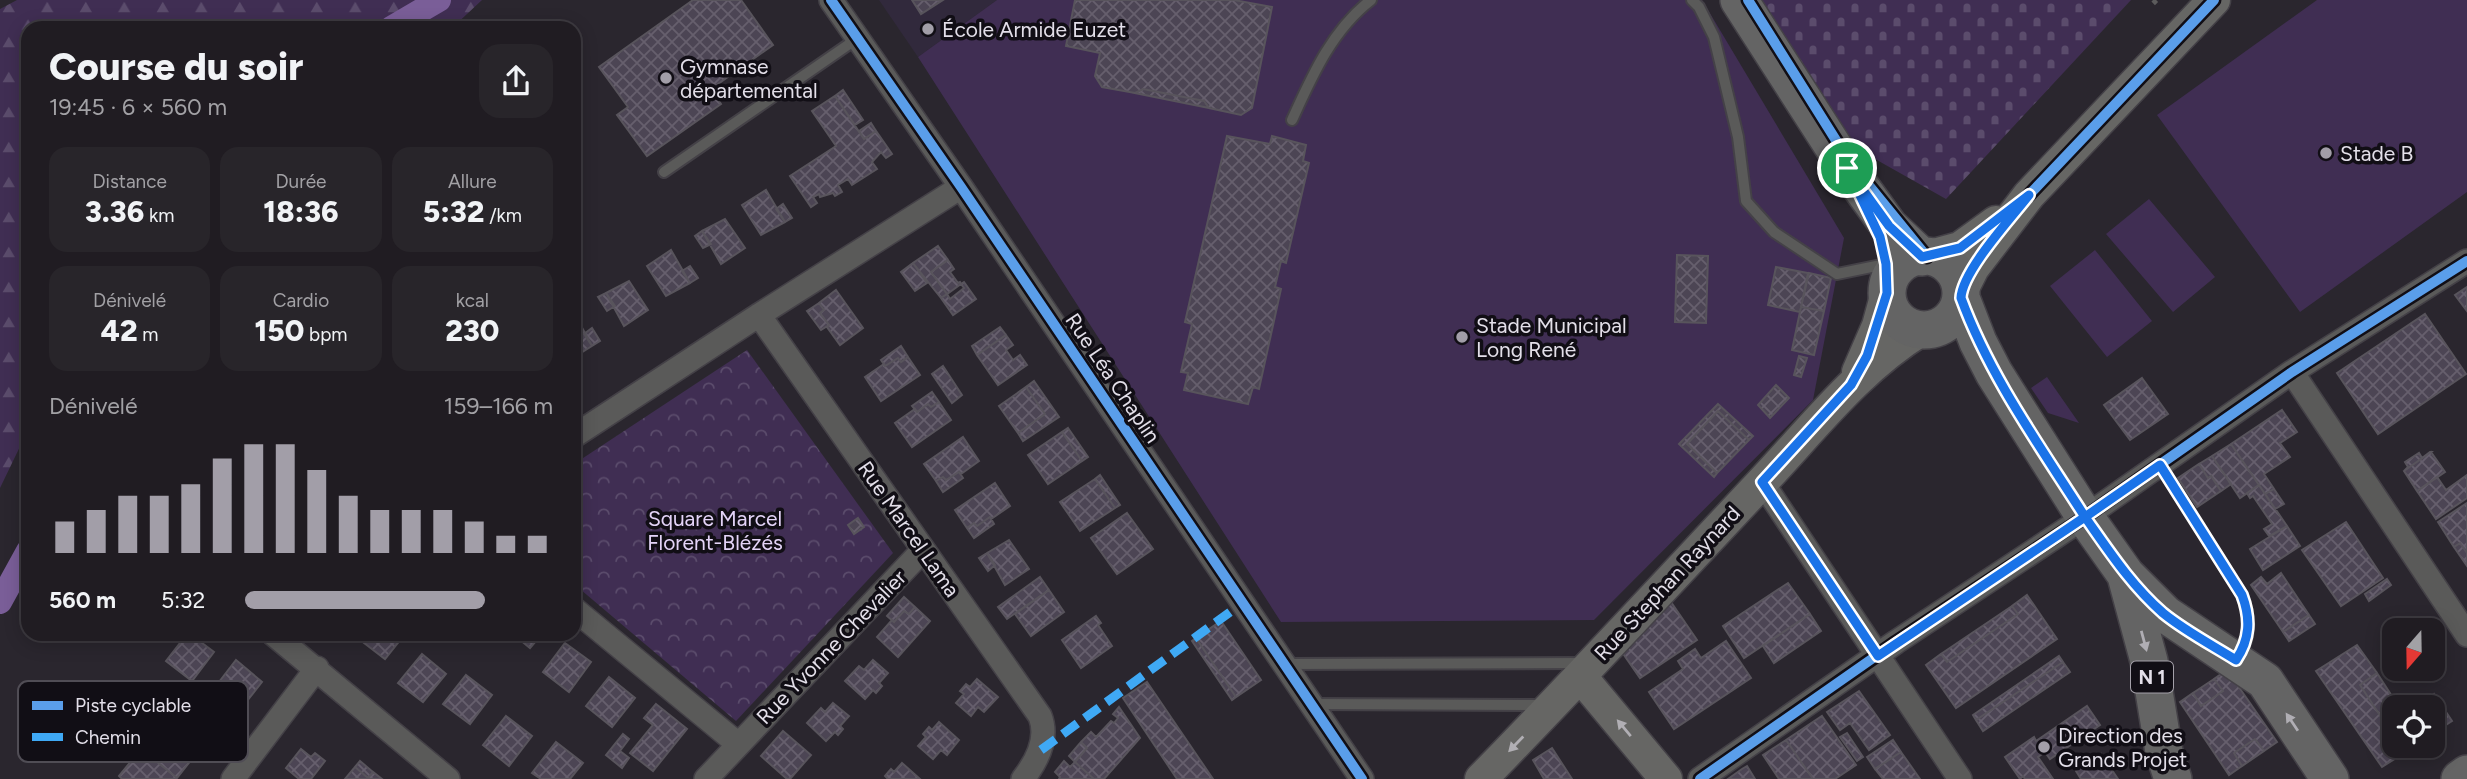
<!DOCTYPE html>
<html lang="fr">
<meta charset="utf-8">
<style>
body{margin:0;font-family:Figtree,sans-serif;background:#28252a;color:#f1f3f6;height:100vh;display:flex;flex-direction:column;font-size:26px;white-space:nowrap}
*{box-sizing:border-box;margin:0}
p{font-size:23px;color:#a2a1a5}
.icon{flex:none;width:38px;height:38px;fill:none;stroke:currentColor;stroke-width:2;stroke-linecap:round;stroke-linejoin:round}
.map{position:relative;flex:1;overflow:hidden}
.details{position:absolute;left:21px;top:21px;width:560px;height:620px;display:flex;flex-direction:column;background:#201c22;border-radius:21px;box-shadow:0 4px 18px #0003,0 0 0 2px #3d3a40}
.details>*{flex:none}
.needle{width:46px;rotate:200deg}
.controls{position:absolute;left:2382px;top:618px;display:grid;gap:14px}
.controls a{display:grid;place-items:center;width:63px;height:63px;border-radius:14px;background:#201c22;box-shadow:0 4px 18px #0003,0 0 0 2px #3d3a40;font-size:35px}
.pin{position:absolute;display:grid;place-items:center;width:60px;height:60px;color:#fff;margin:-30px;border:4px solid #fff;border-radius:50%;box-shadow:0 2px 7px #0007}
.round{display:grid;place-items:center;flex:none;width:74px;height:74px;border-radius:21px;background:#28252a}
.headline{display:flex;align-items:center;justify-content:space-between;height:119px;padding:0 28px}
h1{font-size:38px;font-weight:800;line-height:52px}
.metrics{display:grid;grid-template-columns:repeat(3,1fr);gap:10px;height:119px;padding:7px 28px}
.metrics div{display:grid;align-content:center;border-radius:18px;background:#28252a;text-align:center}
.metrics b{font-size:30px;font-weight:800}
.metrics small{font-size:19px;font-weight:400}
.metrics p{font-size:19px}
.chart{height:196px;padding:14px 28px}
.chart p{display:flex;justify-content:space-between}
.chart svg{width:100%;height:126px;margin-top:7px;stroke:#a29ea8;stroke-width:6}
ul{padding:0 28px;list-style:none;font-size:23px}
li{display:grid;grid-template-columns:112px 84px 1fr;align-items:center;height:52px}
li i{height:18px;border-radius:9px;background:#a29ea8}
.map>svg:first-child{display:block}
</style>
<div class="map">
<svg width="2467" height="779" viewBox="0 0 2467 779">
<defs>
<pattern id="forest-firs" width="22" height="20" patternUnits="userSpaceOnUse" patternTransform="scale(1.75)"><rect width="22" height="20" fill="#402e53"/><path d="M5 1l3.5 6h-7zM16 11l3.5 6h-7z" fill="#5b4c6c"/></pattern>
<pattern id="cemetery-stones" width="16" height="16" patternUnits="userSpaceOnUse" patternTransform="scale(1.75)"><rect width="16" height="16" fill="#402e53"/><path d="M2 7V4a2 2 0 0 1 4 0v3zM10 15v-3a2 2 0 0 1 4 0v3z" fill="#5b4c6c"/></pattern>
<pattern id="park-crowns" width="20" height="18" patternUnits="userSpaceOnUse" patternTransform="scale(1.75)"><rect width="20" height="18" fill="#402e53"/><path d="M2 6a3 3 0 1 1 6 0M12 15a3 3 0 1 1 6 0" fill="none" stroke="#5b4c6c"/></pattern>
<pattern id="building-cross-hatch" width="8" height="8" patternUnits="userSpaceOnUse" patternTransform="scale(1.75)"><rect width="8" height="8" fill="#4c4554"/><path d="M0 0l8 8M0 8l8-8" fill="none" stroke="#665f6d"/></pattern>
</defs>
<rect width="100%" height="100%" fill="#2a262e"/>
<path fill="#31293c" d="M 879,0 L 997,0 L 918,57 Z"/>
<path fill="url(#forest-firs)" d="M 17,0 L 482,0 L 452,28 L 28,28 L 28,430 L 0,488 L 0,9 Z"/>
<path fill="url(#cemetery-stones)" d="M 1758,0 L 2131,0 L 1946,199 L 1845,142 Z"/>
<path fill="url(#park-crowns)" d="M 747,350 L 893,553 L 736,721 L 574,584 L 574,464 Z"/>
<path fill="#402e53" d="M 997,0 L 1702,0 L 1844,238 L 1813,400 L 1594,620 L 1281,622 L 918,57 Z
M 2317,0 L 2467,0 L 2467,192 L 2300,312 L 2157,115 Z
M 2149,199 L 2215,277 L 2173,312 L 2106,234 Z
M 2095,250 L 2152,321 L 2107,357 L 2050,286 Z
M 2047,377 L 2079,423 L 2048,413 L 2031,388 Z"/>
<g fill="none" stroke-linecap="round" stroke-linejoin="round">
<path stroke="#7a5e98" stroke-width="24" d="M 391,28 L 439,0
M 0,602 L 28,551"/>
</g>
<path fill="url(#building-cross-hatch)" stroke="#58545c" stroke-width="2" d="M 693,0 L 741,0 L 773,45 L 711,89 L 721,104 L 647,156 L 617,115 L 628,107 L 599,67 Z
M 912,0 L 943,0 L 921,14 Z
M 1075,0 L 1234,0 L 1272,7 L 1252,108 L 1241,115 L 1209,108 L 1204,101 L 1143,89 L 1135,93 L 1102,87 L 1095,76 L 1100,53 L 1066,46 Z
M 1143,89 L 1204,101 L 1209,108 L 1135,93 Z
M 843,90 L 863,120 L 855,125 L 835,96 Z
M 835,96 L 864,139 L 876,131 L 892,154 L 886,158 L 881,152 L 872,162 L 877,169 L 852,185 L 848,179 L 838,185 L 842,192 L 835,196 L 833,193 L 820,197 L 819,194 L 813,197 L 817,203 L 811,207 L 790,176 L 836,146 L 812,111 Z
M 871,123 L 876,131 L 864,139 L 859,131 Z
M 1227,136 L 1270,144 L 1272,136 L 1306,145 L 1303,161 L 1309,163 L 1286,263 L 1281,261 L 1275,287 L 1281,289 L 1259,389 L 1253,387 L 1248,404 L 1184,390 L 1188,373 L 1181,372 L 1192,324 L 1185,322 Z
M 766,190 L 785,222 L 761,235 L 742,205 Z
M 783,204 L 792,218 L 785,222 L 776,209 Z
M 725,219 L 745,248 L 721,264 L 702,231 Z
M 702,231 L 711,244 L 703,248 L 695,236 Z
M 938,246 L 948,260 L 931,272 L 947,294 L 941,298 L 913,263 Z
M 671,250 L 690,283 L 666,296 L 647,266 Z
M 1677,255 L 1708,256 L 1706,323 L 1675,322 Z
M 948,260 L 954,269 L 950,272 L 958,283 L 960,282 L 961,284 L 947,294 L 931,272 Z
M 913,263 L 927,283 L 915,291 L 901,272 Z
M 690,266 L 698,278 L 690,283 L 682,271 Z
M 1776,267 L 1808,273 L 1800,312 L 1768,305 Z
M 1809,273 L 1831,278 L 1824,311 L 1801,307 Z
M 629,281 L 648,310 L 624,326 L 606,293 Z
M 964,282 L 976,299 L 953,315 L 941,298 L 947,294 L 950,299 L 964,288 L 961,284 Z
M 2467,287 L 2467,311 L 2455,295 Z
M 836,290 L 863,328 L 840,345 L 827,327 L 829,325 L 820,313 L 824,310 L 819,303 Z
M 606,293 L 615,306 L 607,311 L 598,297 Z
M 819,303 L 824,310 L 820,313 L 829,325 L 821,330 L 807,311 Z
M 1801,307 L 1824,311 L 1814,355 L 1792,350 Z
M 574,313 L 592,346 L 579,354 L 578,352 L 574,355 Z
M 2425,314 L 2466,374 L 2378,434 L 2337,373 Z
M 1000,327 L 1006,335 L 977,355 L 972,346 Z
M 592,328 L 600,341 L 592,346 L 584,334 Z
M 1006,335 L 1013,345 L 1006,350 L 1013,360 L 1020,355 L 1027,365 L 998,385 L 977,355 Z
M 901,346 L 908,357 L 901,362 L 898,358 L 885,366 L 881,360 Z
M 1799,356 L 1807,358 L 1801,377 L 1794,375 Z
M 908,357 L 920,375 L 881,401 L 865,377 L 884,364 L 885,366 L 898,358 L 901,362 Z
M 943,366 L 962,395 L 952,403 L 932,374 Z
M 2142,378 L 2168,414 L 2130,440 L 2104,405 Z
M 1034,381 L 1059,417 L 1023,441 L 1018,433 L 1045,414 L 1026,387 Z
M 1776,385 L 1789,398 L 1770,418 L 1758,405 Z
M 1026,387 L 1045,414 L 1018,433 L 999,406 Z
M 932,392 L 939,402 L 931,407 L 928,404 L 917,412 L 912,406 Z
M 939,402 L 951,420 L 912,447 L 895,423 L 915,409 L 917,412 L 928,404 L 931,407 Z
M 1718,404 L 1753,436 L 1749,440 L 1718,411 L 1687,444 L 1717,473 L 1714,477 L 1679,444 Z
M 2282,410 L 2297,432 L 2280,443 L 2290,457 L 2264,474 L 2274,489 L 2265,494 L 2231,444 Z
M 1718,411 L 1749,440 L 1717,473 L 1687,444 Z
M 1068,428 L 1088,457 L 1082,461 L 1062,432 Z
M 1062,432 L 1082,461 L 1048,484 L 1028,455 Z
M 963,437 L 979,461 L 961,474 L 959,472 L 946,480 L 943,477 L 936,481 L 924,464 Z
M 2231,444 L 2259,485 L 2240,498 L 2212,456 Z
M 2430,452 L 2431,452 L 2404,471 L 2408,467 L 2405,462 L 2419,453 L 2422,458 Z
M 2431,452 L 2445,472 L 2417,491 L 2404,471 Z
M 2212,456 L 2231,484 L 2221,491 L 2211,476 L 2208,478 L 2199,464 Z
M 2199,464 L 2208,478 L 2211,476 L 2221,491 L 2197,507 L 2178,478 Z
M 959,472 L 963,478 L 943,492 L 936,481 L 943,477 L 946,480 Z
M 1100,475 L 1120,505 L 1115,508 L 1095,479 Z
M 2467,475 L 2467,498 L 2436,519 L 2417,491 L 2437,477 L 2446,490 Z
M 1095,479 L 1115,508 L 1080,531 L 1060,502 Z
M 995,483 L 1010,506 L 991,519 L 990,517 L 977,526 L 974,523 L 967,528 L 955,510 Z
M 2259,485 L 2287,526 L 2269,536 L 2264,529 L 2272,524 L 2253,496 L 2250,498 L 2247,493 Z
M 2274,489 L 2284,504 L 2275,509 L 2265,494 Z
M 2467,503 L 2467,553 L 2460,543 L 2454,547 L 2438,522 Z
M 1127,513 L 1153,549 L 1117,574 L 1091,538 Z
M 990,517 L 994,524 L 974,538 L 967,528 L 974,523 L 977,526 Z
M 858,518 L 864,527 L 854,534 L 848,525 Z
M 2346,522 L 2383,578 L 2341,606 L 2302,550 Z
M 2287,526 L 2300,546 L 2263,570 L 2250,549 Z
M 1009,540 L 1029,569 L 1005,585 L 987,553 Z
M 2460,543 L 2467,553 L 2467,566 L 2454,547 Z
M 987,553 L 995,565 L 988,571 L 979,558 Z
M 2281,573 L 2309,615 L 2283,632 L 2251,585 L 2261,577 L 2267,584 Z
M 1040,577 L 1049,590 L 1007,619 L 998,607 Z
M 2387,579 L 2391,585 L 2369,601 L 2365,594 Z
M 1788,583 L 1810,614 L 1744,658 L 1723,626 Z
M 1049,590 L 1064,612 L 1031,636 L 1015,614 Z
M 2027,595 L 2057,639 L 1956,708 L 1926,665 L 1941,654 L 1947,662 L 2018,614 L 2012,606 Z
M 904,597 L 915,607 L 909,614 L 904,611 L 894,622 L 887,616 Z
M 1671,602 L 1697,640 L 1640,678 L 1622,652 Z
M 2012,606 L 2018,614 L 1947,662 L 1941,654 Z
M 915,607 L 930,621 L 898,657 L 877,637 L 892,620 L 894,622 L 904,611 L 909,614 Z
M 1810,614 L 1821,631 L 1774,663 L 1763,646 Z
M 2309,615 L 2315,624 L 2289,641 L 2283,632 Z
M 1096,616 L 1101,623 L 1098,625 L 1112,646 L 1081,668 L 1062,640 Z
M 1221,621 L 1261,680 L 1236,697 L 1196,638 Z
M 187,634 L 190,634 L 214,652 L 192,681 L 166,661 Z
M 363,634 L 405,634 L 385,659 L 359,639 Z
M 513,634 L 542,634 L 530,648 Z
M 1196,638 L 1236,697 L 1232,700 L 1192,641 Z
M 1726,641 L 1751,678 L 1674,729 L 1649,692 L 1683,669 L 1678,661 L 1695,649 L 1701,658 Z
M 565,643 L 591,662 L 569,692 L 543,672 Z
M 2357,645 L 2377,673 L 2360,685 L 2383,720 L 2394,713 L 2394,746 L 2415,746 L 2382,767 L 2316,671 Z
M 422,654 L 446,674 L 423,702 L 398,683 Z
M 2059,656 L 2063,662 L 1976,720 L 1973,715 Z
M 236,660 L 262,682 L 235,716 L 209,695 Z
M 873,660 L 888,673 L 879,683 L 882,686 L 876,693 L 873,690 L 865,699 L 845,681 L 859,666 L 864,670 Z
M 2063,662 L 2070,672 L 1983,731 L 1976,720 Z
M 2227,670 L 2277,742 L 2264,751 L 2255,739 L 2234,753 L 2242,766 L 2229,775 L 2180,702 L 2193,693 L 2201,706 L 2223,691 L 2214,679 Z
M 2377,673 L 2399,707 L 2394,707 L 2394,713 L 2383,720 L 2360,685 Z
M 466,675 L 492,695 L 470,724 L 443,704 Z
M 609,677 L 635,698 L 612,727 L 586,706 Z
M 977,679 L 998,697 L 984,712 L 978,707 L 971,716 L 956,703 L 964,694 L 960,691 L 966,684 L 970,687 Z
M 2214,679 L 2223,691 L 2201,706 L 2193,693 Z
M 1147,682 L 1213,779 L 1177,779 L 1123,698 Z
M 1859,691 L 1890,735 L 1869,750 L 1850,723 L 1840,730 L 1827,712 Z
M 2434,694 L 2452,721 L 2432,734 L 2432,707 L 2415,707 Z
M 833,703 L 849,716 L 840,726 L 843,729 L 838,735 L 835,732 L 826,741 L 807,723 L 821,708 L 825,712 Z
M 656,704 L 687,729 L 653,771 L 630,753 L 653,725 L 644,718 Z
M 2087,706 L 2100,725 L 2050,759 L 2045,752 L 2038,757 L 2053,779 L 2025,779 L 2023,776 L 2020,779 L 2005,757 L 2034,737 L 2036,741 Z
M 1119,707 L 1140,738 L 1104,779 L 1094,779 L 1075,762 L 1087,748 L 1081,742 L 1091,732 L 1096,737 L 1111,721 L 1114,723 L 1118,718 L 1113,714 Z
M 506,716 L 532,736 L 509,766 L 483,745 Z
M 1822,716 L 1856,765 L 1835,779 L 1813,779 L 1786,740 Z
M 163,721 L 199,750 L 177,778 L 141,749 Z
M 939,722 L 959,740 L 947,755 L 941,750 L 933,759 L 918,746 L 926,737 L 923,734 L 929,727 L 932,730 Z
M 783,731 L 811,755 L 790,779 L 787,779 L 761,756 Z
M 1847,733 L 1863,757 L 1857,761 L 1840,737 Z
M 623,734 L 629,739 L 620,751 L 629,758 L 622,768 L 606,755 Z
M 2255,739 L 2264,751 L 2242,766 L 2234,753 Z
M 1786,740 L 1813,779 L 1779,779 L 1763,755 Z
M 1893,740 L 1901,752 L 1875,769 L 1867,757 Z
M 556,742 L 583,763 L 570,779 L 541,779 L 532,773 Z
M 1081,742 L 1087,748 L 1075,762 L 1069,756 Z
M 1552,748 L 1572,779 L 1544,779 L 1533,760 Z
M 141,749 L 177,778 L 176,779 L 122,779 L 119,776 Z
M 301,749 L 311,757 L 315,753 L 325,761 L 311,779 L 299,779 L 286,768 Z
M 1901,752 L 1920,779 L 1883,779 L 1875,769 Z
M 2101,754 L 2118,779 L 2081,779 L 2076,771 Z
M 360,761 L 373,772 L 368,778 L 355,767 Z
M 1064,761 L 1070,767 L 1075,762 L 1094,779 L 1059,779 L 1060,777 L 1055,772 Z
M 902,763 L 920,779 L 888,779 L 885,776 L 891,769 L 894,772 Z
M 1747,766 L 1755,779 L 1728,779 L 1742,769 Z
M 355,767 L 368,778 L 373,772 L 382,779 L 345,779 Z"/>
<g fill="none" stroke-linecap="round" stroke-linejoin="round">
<g stroke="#444147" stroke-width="14">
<path id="lane" d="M 1692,0 L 1699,7 L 1714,37 L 1738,137 L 1746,201 L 1774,232 L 1837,274 L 1886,264
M 1292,120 C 1312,76 1332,30 1371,0
M 664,172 L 858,38
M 2160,465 L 2242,595 C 2250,616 2252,636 2239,655
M 1284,664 L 1582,663
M 1311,704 L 1544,705"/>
</g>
<g stroke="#444147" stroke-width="26">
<path id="street" d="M 831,0 L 961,187 L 1362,779
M 759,315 L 1040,716 C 1049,739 1037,761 1023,779
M 2292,372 L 2467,635
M 574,436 L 759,315 L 961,187
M 1762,482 L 1960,779
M 574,609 L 738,744
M 273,634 L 448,779
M 233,779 L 317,668
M 706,779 L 923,550
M 1700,779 L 1896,642 L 2085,517 L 2292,372 L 2467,261"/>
</g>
<g stroke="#444147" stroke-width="35">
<path id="secondary" d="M 1927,257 L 1960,248 L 1996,222
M 1961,292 L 1973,268 L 2029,195 L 2214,0
M 1858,372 L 1878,326 L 1887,293
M 1581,677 L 1666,779
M 1481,779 C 1577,681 1670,580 1764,480 C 1814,427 1858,369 1921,330"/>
</g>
<g stroke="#444147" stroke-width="40">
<path id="primary" d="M 1739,0 L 1847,168 L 1889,226 L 1922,257
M1887 293a37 37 0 1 1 74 0a37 37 0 1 1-74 0Z
M 1961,298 L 1978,342 L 1994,373 L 2085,517 L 2126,575 L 2165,614 L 2265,681 L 2330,779
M 2126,576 L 2149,661 L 2164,752 L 2173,779
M 2460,779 L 2467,774"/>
</g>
<path stroke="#5c5b5c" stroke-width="4.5" stroke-dasharray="5 5" stroke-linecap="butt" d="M 2153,0 L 2160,7"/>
<use href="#lane" stroke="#5a5a59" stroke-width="10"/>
<use href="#street" stroke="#5a5a59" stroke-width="23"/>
<use href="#secondary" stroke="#666664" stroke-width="32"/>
<use href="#primary" stroke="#646464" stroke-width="37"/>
<path stroke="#3fa9f5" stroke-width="9" stroke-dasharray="18 9" stroke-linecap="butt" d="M 1041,750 L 1241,604"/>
<g stroke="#110e15" stroke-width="15">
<path id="cycleway" d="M 831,0 L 961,187 L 1362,779
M 1748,0 L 1849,161 L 1927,257
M 2029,195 L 2214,0
M 1700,779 L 1896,642 L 2085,517 L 2292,372 L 2467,261"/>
</g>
<use href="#cycleway" stroke="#5a9eea" stroke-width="10"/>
</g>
<defs><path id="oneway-solid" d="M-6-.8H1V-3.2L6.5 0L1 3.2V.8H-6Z" transform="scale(1.75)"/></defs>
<g fill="#b0aeb4">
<use href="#oneway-solid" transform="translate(2144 641) rotate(75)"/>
<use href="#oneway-solid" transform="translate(2292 722) rotate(-124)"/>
</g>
<g fill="#b1afb4">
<use href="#oneway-solid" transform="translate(1624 728) rotate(-130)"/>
<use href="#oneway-solid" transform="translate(1516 744) rotate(134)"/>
</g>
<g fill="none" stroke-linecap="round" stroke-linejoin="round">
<g stroke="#fff" stroke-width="14">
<path id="route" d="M 1847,168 L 1880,237 L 1886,264 L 1887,293 L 1867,356 L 1851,385 L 1762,482 L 1878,656 L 2085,517 C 2109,551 2131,585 2163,613 C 2185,631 2212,645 2236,660 C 2250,639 2251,619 2242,595 L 2160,465 L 2085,517 C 2040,446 1990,377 1961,298 C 1962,271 2012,217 2029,195 L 1960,248 L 1922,257 L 1889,226 L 1847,168"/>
</g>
<use href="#route" stroke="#1a73e8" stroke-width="9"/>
</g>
<g fill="#a29ea8" stroke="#110e15" stroke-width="2.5">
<circle cx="928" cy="29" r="7"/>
<circle cx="666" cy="78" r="7"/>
<circle cx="2326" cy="153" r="7"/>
<circle cx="1462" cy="337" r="7"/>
<circle cx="2044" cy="747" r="7"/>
</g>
<g text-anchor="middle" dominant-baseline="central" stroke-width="7" stroke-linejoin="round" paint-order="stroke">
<rect fill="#110e15" stroke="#a4a0a9" stroke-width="2" x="2131" y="661.5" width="42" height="31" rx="5"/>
<g font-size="19" font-weight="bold" fill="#e3dfe9">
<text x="2152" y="677">N 1</text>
</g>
<g font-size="21" fill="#e3dfe9" stroke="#110e15" text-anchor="start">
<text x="942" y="29">École Armide Euzet</text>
<text x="680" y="66">Gymnase<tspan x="680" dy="24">départemental</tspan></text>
<text x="2340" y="153">Stade B</text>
<text x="1476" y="325">Stade Municipal<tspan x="1476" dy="24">Long René</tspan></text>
<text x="2058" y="735">Direction des<tspan x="2058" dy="24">Grands Projet</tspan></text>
</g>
<g font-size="21" fill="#e3dfe9" stroke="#110e15">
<text transform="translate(1113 378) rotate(56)">Rue Léa Chaplin</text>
<text transform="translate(909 529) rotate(55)">Rue Marcel Lama</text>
<text transform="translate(1667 583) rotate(-47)">Rue Stephan Raynard</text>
<text transform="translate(831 647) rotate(-46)">Rue Yvonne Chevalier</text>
</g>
<g font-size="21" fill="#e4d4f8" stroke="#110e15">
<text x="715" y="518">Square Marcel<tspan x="715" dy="24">Florent-Blézés</tspan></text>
</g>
</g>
<rect x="18" y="681" width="230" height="81" rx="10" fill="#110e15" stroke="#504d55" stroke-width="2"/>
<rect x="32" y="701" width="31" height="9" fill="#5a9eea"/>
<rect x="32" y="733" width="31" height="8" fill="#3fa9f5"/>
<g font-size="19" fill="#e3dfe9">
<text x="75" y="712">Piste cyclable</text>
<text x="75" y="744">Chemin</text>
</g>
</svg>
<div class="controls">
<a><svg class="needle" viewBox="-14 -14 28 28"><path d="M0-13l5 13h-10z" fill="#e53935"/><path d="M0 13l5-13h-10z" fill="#a2a1a5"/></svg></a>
<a><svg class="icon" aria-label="locate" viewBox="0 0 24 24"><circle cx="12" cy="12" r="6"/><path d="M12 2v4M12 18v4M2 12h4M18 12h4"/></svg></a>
</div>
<div class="pin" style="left:1847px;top:168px;background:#1e9e55"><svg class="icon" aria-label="arrive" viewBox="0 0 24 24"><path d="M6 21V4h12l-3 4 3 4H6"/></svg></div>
<section class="details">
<div class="headline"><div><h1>Course du soir</h1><p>19:45 · 6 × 560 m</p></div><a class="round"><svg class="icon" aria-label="share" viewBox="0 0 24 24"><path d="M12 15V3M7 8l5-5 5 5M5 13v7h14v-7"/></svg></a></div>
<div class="metrics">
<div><p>Distance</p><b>3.36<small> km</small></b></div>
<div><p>Durée</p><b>18:36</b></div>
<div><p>Allure</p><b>5:32<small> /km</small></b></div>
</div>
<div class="metrics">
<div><p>Dénivelé</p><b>42<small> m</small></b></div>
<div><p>Cardio</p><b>150<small> bpm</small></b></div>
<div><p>kcal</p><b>230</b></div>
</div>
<div class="chart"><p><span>Dénivelé</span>159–166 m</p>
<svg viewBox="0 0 160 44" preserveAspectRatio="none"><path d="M5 44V33M15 44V29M25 44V24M35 44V24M45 44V20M55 44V11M65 44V6M75 44V6M85 44V15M95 44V24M105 44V29M115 44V29M125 44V29M135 44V33M145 44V38M155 44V38"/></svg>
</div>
<ul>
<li><b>560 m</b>5:32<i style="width:78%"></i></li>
</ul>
</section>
</div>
